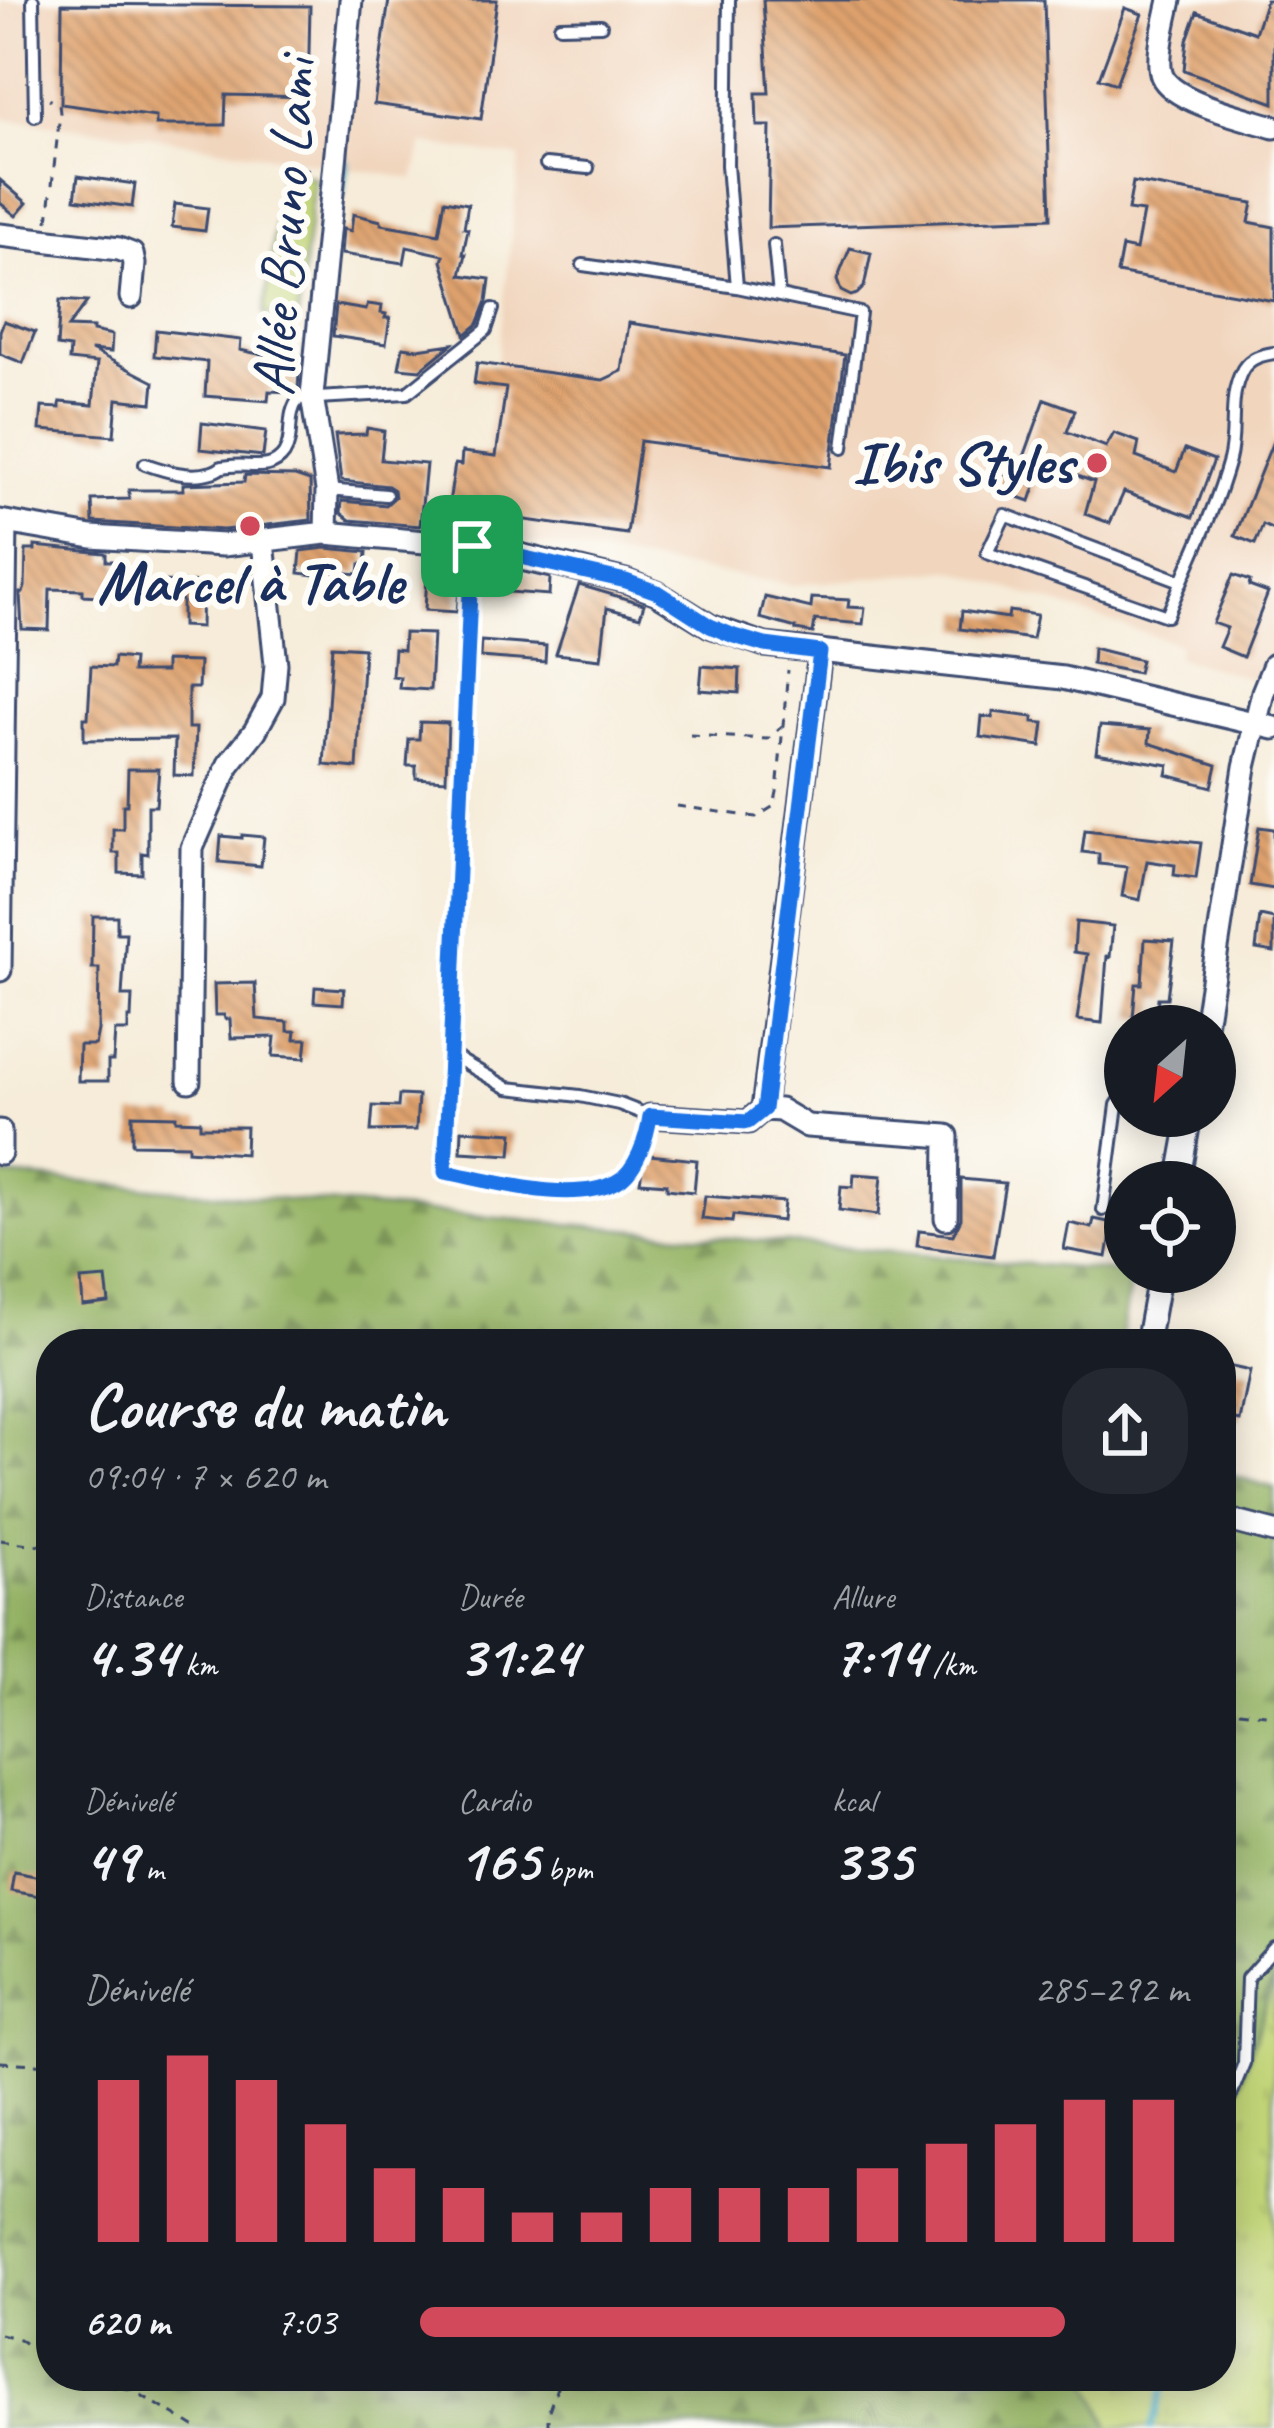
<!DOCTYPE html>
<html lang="fr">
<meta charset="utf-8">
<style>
body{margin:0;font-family:Caveat,sans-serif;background:#242831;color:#f1f3f6;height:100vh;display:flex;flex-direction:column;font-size:45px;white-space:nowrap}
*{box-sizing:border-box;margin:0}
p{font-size:39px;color:#9ea1a6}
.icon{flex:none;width:66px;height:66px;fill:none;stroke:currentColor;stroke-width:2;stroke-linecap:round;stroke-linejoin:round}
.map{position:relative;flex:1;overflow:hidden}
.panel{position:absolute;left:36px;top:1329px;width:1200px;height:1062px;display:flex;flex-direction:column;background:#171b24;border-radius:48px;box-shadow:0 6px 30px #0003}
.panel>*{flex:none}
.needle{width:78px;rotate:207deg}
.controls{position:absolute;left:1104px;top:1005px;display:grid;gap:24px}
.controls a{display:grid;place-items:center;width:132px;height:132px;border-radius:50%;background:#171b24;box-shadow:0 6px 30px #0003;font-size:60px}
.pin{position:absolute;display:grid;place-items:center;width:102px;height:102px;color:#fff;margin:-51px;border-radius:24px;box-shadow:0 6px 18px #0006}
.round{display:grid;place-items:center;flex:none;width:126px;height:126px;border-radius:48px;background:#242831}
.summary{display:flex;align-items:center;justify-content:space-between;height:204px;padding:0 48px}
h1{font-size:66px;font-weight:700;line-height:90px}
.metrics{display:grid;grid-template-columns:repeat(3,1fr);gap:18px;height:204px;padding:12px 48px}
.metrics div{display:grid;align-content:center}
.metrics b{font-size:60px;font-weight:700}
.metrics small{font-size:33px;font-weight:400}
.metrics p{font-size:33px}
.chart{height:336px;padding:24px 48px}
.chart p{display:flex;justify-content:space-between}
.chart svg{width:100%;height:216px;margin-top:12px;stroke:#d1495b;stroke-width:6}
ul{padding:0 48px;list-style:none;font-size:39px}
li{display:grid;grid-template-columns:192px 144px 1fr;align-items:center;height:90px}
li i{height:30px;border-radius:15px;background:#d1495b}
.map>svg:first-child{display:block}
</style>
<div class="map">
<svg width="1274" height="2428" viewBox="0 0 1274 2428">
<defs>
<pattern id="grass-tufts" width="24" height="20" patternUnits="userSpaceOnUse" patternTransform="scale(3)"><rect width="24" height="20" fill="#c1d477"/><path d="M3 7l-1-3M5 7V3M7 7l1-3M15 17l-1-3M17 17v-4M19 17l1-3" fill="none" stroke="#a5b669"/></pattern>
<pattern id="forest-firs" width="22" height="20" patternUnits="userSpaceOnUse" patternTransform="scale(3)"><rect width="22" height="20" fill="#98b668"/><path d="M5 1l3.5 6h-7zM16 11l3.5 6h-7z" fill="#7b9459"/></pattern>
<pattern id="building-back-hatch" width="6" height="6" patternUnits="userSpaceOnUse" patternTransform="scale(3)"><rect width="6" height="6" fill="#dfa26d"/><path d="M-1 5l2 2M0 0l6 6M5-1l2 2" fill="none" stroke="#b4845d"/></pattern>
</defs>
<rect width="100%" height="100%" fill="#fdfcf7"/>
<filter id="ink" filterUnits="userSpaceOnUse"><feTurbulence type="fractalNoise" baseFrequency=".00833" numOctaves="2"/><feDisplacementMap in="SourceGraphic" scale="24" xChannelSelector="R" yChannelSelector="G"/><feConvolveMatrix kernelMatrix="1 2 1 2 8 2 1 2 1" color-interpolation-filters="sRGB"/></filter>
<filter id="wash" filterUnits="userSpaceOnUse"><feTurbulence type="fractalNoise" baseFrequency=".004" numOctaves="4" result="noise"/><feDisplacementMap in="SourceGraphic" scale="48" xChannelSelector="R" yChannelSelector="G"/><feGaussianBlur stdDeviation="2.7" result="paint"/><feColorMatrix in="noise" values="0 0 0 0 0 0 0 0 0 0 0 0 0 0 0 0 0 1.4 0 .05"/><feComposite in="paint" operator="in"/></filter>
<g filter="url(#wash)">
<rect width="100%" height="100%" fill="#f6ecd9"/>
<path fill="#f1d5bd" d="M 0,0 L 1274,0 L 1274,682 L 1249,678 L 1177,657 L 1179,644 L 952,570 L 794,585 L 478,535 L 520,157 L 423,144 L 414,179 L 142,135 L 0,118 Z"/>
<path fill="url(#grass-tufts)" stroke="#6e826a" stroke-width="3" d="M 1274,1978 L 1274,2428 L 1110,2428 L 1087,2376 L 1221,2376 L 1221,2122 L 1236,2095 Z"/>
<path fill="url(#forest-firs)" stroke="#5a7263" stroke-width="3" d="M 0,1175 L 1132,1273 L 1120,1344 L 51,1344 L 51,2376 L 1087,2376 L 1110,2428 L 0,2428 Z
M 1221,1472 L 1274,1488 L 1274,1978 L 1236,2095 L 1221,2122 Z"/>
<path fill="#c1d477" stroke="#6e826a" stroke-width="3" d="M 282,172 L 314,177 L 298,318 L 264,315 Z"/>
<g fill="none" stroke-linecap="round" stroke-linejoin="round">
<path stroke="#47aec6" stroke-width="6" d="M 341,159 L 347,161 L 342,195
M 1151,2428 L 1168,2376"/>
</g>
<g id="blocks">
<path fill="url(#building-back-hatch)" d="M 389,0 L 497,0 L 481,119 L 374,104 Z
M 763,0 L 1044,0 L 1051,218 L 768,228 L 770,126 L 757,126 L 756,93 L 769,93 Z
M 1266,0 L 1274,0 L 1274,103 L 1184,70 L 1187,40 L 1197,12 L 1255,33 Z
M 62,4 L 310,6 L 308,97 L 226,95 L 225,125 L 156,125 L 156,117 L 61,104 Z
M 1125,8 L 1142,14 L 1116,84 L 1099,78 Z
M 78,176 L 135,184 L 132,207 L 75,199 Z
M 0,180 L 27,203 L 16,216 L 0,203 Z
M 1133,182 L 1253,203 L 1249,222 L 1274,227 L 1274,301 L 1117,273 L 1122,247 L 1136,250 L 1143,212 L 1128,210 Z
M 445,200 L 468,204 L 464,228 L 468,229 L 463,254 L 466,254 L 461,275 L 490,279 L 487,301 L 478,324 L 465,335 L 442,261 L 444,255 L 407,247 L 404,263 L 341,254 L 343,229 L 351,231 L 353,214 L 381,221 L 381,224 L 439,234 Z
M 175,204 L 208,208 L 205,231 L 172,227 Z
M 850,248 L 871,253 L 864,287 L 857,294 L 851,296 L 841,291 L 837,280 Z
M 60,300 L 87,302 L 68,327 L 93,328 L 93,331 L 112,335 L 111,352 L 91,350 L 154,382 L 152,403 L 117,399 L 114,436 L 40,430 L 42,407 L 60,408 L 60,402 L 93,405 L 97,363 L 69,360 L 70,348 L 57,346 Z
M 368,304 L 382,306 L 381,313 L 386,314 L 385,318 L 390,318 L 386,344 L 333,336 L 336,305 L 366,310 Z
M 4,321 L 35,332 L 23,363 L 0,354 L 0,331 Z
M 629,323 L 845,355 L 831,467 L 640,441 L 627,534 L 468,512 L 465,531 L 445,529 L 455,464 L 461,465 L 462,452 L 496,456 L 506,388 L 474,384 L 477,363 L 603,380 L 622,371 Z
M 156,330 L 241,340 L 240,350 L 277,358 L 276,370 L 299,372 L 298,389 L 292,392 L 269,391 L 268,401 L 205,396 L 207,362 L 154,356 Z
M 452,344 L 420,370 L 399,368 L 403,347 L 418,349 Z
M 1045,399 L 1075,410 L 1067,432 L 1106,447 L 1114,433 L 1139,442 L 1136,457 L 1176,472 L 1185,449 L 1214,460 L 1193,517 L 1124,492 L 1110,523 L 1085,514 L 1094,482 L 1043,463 L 1030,501 L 990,487 L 996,471 L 1016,479 Z
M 202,423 L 266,431 L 263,456 L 200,449 Z
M 367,428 L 384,431 L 381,460 L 426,464 L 420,526 L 350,520 L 341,513 L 342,501 L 386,505 L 395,497 L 394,490 L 388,486 L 341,481 L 335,435 L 366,434 Z
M 1273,441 L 1274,530 L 1263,525 L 1255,544 L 1235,536 Z
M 245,475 L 295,476 L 310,481 L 311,520 L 223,530 L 93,522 L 92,500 L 129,499 L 129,490 L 183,490 L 183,484 L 244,482 Z
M 35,546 L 104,553 L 106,554 L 106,561 L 119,561 L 118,597 L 83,595 L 83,590 L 50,589 L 49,630 L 22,629 L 20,593 L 23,593 L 25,587 L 26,550 L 35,550 Z
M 326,548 L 367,552 L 366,565 L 360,564 L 359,574 L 325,571 L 324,576 L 299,573 L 301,551 Z
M 428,557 L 462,560 L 457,612 L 425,610 Z
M 481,562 L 550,578 L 549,595 L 480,590 Z
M 1233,575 L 1250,581 L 1249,586 L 1268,593 L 1243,657 L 1219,647 L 1227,628 L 1213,623 Z
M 161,581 L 202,583 L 201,627 L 182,626 L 182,600 L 160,599 Z
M 579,585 L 644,604 L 640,617 L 607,608 L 601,659 L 556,654 Z
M 765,597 L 811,608 L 812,598 L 849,600 L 848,607 L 865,608 L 863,624 L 815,620 L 813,633 L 796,630 L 796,628 L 760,618 Z
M 962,611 L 1008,618 L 1009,611 L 1037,615 L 1032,639 L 960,629 Z
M 404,633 L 433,634 L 430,690 L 399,688 L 400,677 L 392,676 L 394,649 L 403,650 Z
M 481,641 L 546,646 L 545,662 L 480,657 Z
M 332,646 L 364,648 L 357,768 L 324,765 Z
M 1093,648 L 1141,660 L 1138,673 L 1092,664 Z
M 114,657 L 133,659 L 132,672 L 165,672 L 165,661 L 199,662 L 198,688 L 188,688 L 188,728 L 196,728 L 194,776 L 174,775 L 175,739 L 84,740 L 84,718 L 88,718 L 91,666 L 113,667 Z
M 702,666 L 740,669 L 739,693 L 700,690 Z
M 993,712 L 1033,717 L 1033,722 L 1044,723 L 1041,746 L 980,737 L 982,716 L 993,718 Z
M 420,722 L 448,723 L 446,780 L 416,778 L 416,766 L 407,766 L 409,739 L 419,739 Z
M 1100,726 L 1150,730 L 1149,743 L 1217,765 L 1212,787 L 1167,775 L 1169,765 L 1096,753 Z
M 128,769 L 159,769 L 156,806 L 148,806 L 148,854 L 142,853 L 142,874 L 119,873 L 119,853 L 113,853 L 113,829 L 123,829 L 123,805 L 127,805 Z
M 1259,827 L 1274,829 L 1274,889 L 1250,885 Z
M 1085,830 L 1201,843 L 1196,878 L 1174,875 L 1175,865 L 1147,861 L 1140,900 L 1122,896 L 1127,867 L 1099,864 L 1099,854 L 1082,852 Z
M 242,835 L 264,837 L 261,866 L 219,862 L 221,836 L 242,838 Z
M 93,916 L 117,916 L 117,933 L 126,933 L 122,996 L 132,996 L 131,1018 L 128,1018 L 128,1031 L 115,1031 L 113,1061 L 108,1061 L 108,1081 L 78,1081 L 79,1045 L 95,1045 L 98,1030 L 99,968 L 92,968 Z
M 1260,916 L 1274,919 L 1274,952 L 1256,949 Z
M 1076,922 L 1113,926 L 1110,957 L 1107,956 L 1102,1023 L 1077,1020 L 1087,954 L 1074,952 Z
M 1145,939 L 1174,941 L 1167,998 L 1158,998 L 1156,1019 L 1133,1018 L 1136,984 L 1142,984 Z
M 255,983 L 257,1019 L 288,1022 L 288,1031 L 296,1031 L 295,1039 L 307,1039 L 305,1058 L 273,1056 L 275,1037 L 231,1038 L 230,1019 L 225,1019 L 224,1015 L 215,1015 L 214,984 Z
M 315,987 L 344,989 L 343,1004 L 314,1002 Z
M 399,1095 L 418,1096 L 416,1130 L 371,1131 L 373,1106 L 398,1107 Z
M 132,1115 L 176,1116 L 176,1120 L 200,1121 L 200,1127 L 246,1127 L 245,1154 L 188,1150 L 188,1145 L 132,1144 Z
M 462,1130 L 513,1133 L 511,1155 L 461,1152 Z
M 649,1155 L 697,1160 L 694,1192 L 667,1189 L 667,1184 L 640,1182 L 642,1169 Z
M 854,1174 L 882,1176 L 878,1215 L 839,1210 L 841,1186 L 853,1187 Z
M 961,1179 L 1005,1183 L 993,1256 L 917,1246 L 919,1231 L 953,1235 L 961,1219 Z
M 705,1196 L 784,1202 L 782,1221 L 733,1215 L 732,1222 L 702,1219 Z
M 1094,1219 L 1113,1223 L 1107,1257 L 1064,1249 L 1069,1223 L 1092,1228 Z
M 106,1278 L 109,1303 L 83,1306 L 81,1280 Z
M 1223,1365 L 1250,1371 L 1240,1421 L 1221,1417 Z
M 14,1872 L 51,1879 L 51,1898 L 11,1891 Z"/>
</g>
</g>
<g filter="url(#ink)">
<use href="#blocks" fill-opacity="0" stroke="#3c4b70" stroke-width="3"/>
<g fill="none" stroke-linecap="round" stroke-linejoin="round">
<g stroke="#3c4b70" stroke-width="16">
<path id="lane" d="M 33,0 L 35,116
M 729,0 L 727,165 L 737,287
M 560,26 L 601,25
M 546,164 L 588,168
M 774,245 L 779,296
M 583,265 L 737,287 L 860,313 L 843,448
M 145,464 C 165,471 190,479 212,472 C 226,467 214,468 230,466 C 248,463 271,473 284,454 C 295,437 285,415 299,399 L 407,393 L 486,330 L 493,309
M 327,490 L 386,495
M 1181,581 L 1005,515 L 987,553 L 1167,616 C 1188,564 1214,514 1229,460 C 1237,431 1227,397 1243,369 C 1250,358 1261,355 1274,353
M 451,1055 L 508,1088 L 580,1096 L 619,1104 L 650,1116 C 647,1138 636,1171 616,1182 C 572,1205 491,1181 445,1172 L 472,546
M 1103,1210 L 1117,1105 L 1125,1093
M 1221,2120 L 1244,2063 L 1247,1978 L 1274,1948"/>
</g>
<g stroke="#3c4b70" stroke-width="27">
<path id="street" d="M 1170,0 C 1166,19 1155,59 1162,76 C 1173,102 1248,119 1274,127
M 0,235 L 119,249 L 132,254 L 134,264 L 131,297
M 0,521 L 92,537 L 138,540 L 223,545 L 326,533 L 491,548 L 626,581 L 657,593 L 710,626 L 765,645 L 1063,678 L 1274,728
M 326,533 L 327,490 L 312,396 L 351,0
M 0,970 L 6,522
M 1205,1026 L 1245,767 L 1263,692 L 1274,665
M 189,1081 L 192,848 L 229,764 L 255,731 L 273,698 L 276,664 L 263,542
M 763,1109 L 820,653
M 650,1116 L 748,1122 L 763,1109 L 780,1110 L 807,1126 L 947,1136 L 946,1218
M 0,1131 L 0,1153
M 1178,1182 L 1190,1116
M 1147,1344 L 1160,1272
M 1221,1518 L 1274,1532"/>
</g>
<path stroke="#3c4b70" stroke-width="3" stroke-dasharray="9 9" stroke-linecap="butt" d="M 282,166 L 313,170
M 48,221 L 60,113 L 59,104 L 49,99
M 690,735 L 768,739 L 782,726
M 677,806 L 756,817 L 774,806 L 777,792 L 788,670
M 0,1540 L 35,1545 L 51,1542
M 1221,1709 L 1274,1715
M 0,2062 L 51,2065
M 0,2334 L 19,2339 L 51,2361
M 73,2376 L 82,2383 L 131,2389 L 196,2428
M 548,2428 L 548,2413 L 561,2376"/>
<use href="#lane" stroke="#fff" stroke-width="10"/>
<use href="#street" stroke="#fff" stroke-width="21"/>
</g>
</g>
<g fill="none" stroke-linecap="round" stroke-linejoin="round" filter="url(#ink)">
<g stroke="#fff" stroke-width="24">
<path id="route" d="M 472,546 L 626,581 L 657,592 L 710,626 L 734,636 L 765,645 L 820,652 L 764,1109 L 748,1122 L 650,1116 C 647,1138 636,1172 616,1182 C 572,1205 492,1181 445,1172 Z"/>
</g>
<use href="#route" stroke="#1a73e8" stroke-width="15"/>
</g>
<g fill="#d1495b" stroke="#fdfcf7" stroke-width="4.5">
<circle cx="1097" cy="463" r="12"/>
<circle cx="250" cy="526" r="12"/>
</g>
<g text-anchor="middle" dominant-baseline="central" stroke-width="12" stroke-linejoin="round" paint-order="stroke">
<g font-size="60" fill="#1b2f5e" stroke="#fdfcf7">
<text transform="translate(284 227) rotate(-86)">Allée Bruno Lami</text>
</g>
<g font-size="60" font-weight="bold" fill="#1b2f5e" stroke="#fdfcf7" text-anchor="end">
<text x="1073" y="463">Ibis Styles</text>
<text x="250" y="582" text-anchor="middle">Marcel à Table</text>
</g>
</g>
</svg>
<div class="controls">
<a><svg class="needle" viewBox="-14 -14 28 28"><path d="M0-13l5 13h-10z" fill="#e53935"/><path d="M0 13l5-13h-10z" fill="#9ea1a6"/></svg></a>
<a><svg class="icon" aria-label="locate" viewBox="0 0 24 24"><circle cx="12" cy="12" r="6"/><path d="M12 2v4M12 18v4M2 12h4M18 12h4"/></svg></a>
</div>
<div class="pin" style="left:472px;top:546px;background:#1e9e55"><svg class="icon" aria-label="arrive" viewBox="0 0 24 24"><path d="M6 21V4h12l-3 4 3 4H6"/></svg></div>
<section class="panel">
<div class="summary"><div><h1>Course du matin</h1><p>09:04 · 7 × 620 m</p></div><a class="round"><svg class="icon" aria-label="share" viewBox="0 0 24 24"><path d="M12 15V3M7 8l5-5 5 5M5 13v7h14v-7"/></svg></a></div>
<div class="metrics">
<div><p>Distance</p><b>4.34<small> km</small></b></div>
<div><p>Durée</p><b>31:24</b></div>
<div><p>Allure</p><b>7:14<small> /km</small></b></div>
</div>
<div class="metrics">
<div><p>Dénivelé</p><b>49<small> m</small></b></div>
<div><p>Cardio</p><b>165<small> bpm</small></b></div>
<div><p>kcal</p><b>335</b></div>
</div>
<div class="chart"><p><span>Dénivelé</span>285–292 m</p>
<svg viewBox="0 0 160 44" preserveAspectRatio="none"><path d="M5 44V11M15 44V6M25 44V11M35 44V20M45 44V29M55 44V33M65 44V38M75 44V38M85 44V33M95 44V33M105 44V33M115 44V29M125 44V24M135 44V20M145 44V15M155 44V15"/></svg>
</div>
<ul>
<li><b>620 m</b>7:03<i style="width:84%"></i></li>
</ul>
</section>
</div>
